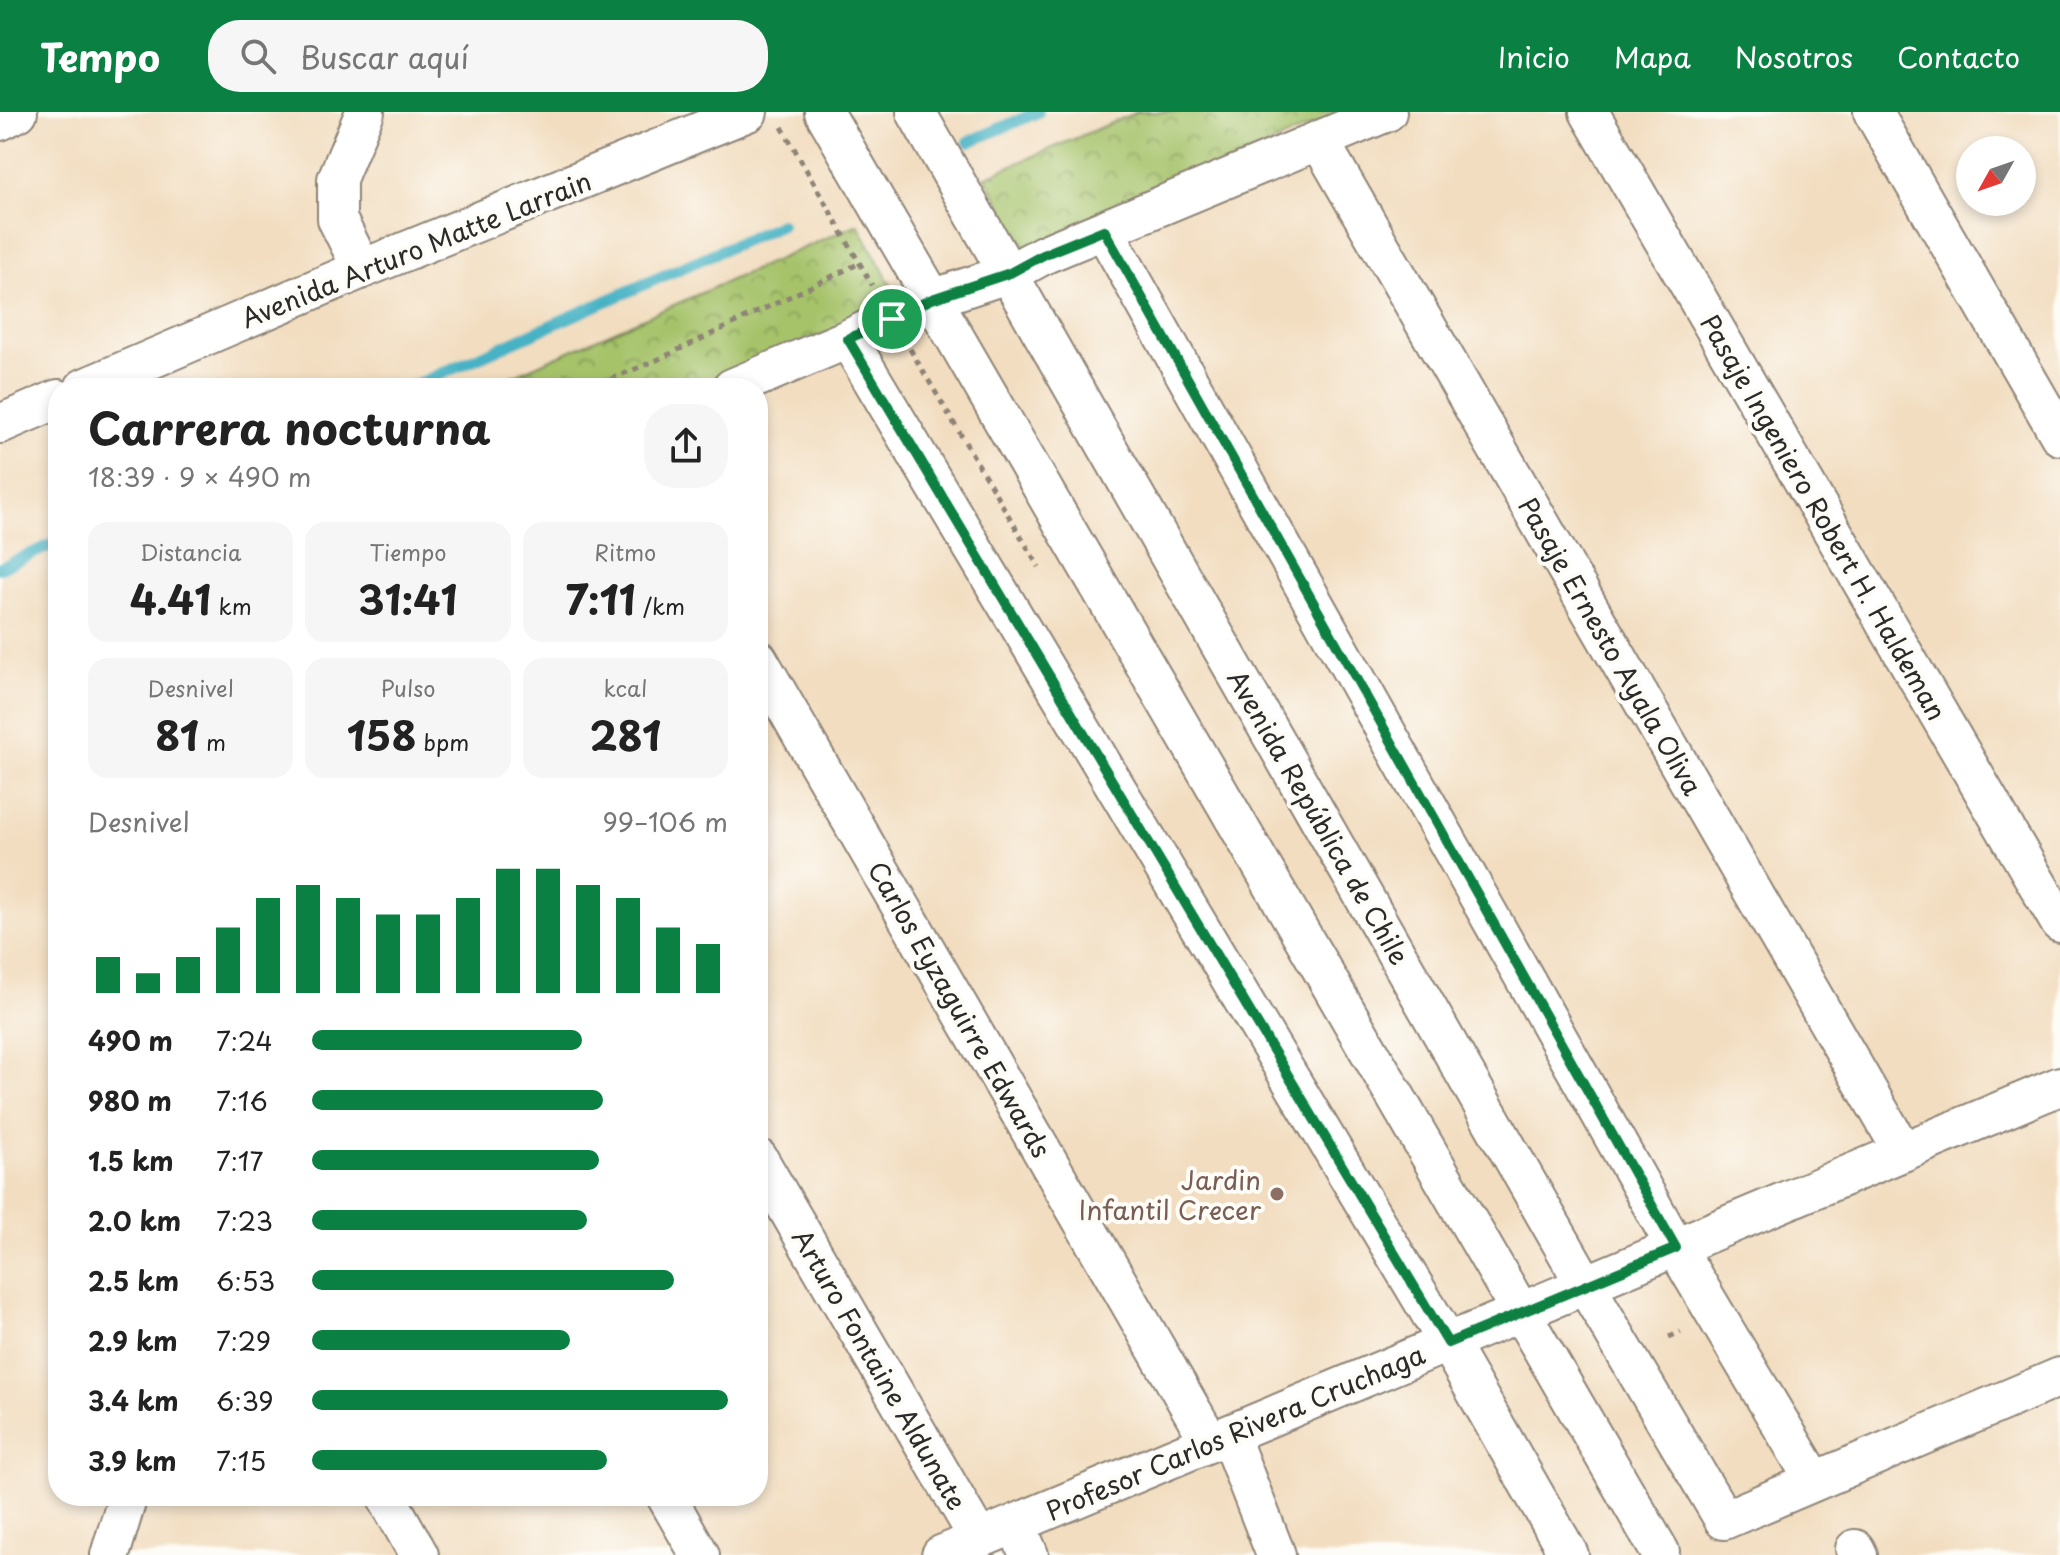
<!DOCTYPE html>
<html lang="es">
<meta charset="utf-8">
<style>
body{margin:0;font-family:"Playpen Sans",sans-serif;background:#f6f6f6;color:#222;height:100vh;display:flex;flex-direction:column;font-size:30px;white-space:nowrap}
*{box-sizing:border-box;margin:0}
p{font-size:26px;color:#767676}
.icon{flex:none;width:44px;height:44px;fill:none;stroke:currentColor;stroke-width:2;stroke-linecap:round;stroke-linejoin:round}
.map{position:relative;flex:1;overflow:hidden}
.details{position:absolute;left:48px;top:266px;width:720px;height:1128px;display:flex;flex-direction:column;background:#fff;border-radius:32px;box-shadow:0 4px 12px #0003}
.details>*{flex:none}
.needle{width:52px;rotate:230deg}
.buttons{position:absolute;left:1956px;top:24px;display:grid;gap:16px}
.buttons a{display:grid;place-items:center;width:80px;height:80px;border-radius:50%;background:#fff;box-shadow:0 4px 12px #0003;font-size:40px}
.pin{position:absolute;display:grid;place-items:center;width:68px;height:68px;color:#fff;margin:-34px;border:4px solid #fff;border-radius:50%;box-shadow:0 2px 8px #0007}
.round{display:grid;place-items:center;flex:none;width:84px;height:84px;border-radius:32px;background:#f6f6f6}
.overview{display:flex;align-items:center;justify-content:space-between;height:136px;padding:0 40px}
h1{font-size:44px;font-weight:700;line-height:60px}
.stats{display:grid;grid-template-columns:repeat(3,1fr);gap:12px;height:136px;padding:8px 40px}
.stats div{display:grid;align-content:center;border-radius:20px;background:#f6f6f6;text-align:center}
.stats b{font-size:40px;font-weight:700}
.stats small{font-size:22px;font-weight:400}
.stats p{font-size:22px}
.chart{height:224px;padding:16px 40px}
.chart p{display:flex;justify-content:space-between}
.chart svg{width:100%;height:144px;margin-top:8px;stroke:#0b8043;stroke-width:6}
ul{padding:0 40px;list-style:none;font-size:26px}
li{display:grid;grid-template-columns:128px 96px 1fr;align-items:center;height:60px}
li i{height:20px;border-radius:10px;background:#0b8043}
header{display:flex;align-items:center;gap:48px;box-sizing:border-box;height:112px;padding:0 40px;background:#0b8043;color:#fff}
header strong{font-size:38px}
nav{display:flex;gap:44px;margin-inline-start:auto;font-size:28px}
.search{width:560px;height:72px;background:#f6f6f6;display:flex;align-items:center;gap:20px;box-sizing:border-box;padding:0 28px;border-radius:32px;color:#767676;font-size:30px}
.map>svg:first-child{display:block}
</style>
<header>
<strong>Tempo</strong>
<div class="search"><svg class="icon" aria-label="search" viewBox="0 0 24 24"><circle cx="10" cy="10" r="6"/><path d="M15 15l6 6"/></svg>Buscar aquí</div>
<nav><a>Inicio</a><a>Mapa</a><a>Nosotros</a><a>Contacto</a></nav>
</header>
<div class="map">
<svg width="2060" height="1443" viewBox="0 0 2060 1443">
<defs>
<pattern id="park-crowns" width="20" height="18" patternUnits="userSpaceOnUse" patternTransform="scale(2)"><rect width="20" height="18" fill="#a6c36a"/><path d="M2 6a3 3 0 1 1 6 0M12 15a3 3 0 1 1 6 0" fill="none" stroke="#879f57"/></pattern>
</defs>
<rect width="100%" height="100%" fill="#fdfcf7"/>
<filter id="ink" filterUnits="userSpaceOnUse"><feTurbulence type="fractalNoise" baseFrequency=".0125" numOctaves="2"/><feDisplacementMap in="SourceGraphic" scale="16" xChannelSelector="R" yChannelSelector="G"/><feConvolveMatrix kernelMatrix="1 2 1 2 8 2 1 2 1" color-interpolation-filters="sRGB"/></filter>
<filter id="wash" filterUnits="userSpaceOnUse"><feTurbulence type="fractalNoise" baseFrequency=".006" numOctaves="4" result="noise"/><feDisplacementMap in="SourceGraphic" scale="32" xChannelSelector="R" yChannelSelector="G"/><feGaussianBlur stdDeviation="1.8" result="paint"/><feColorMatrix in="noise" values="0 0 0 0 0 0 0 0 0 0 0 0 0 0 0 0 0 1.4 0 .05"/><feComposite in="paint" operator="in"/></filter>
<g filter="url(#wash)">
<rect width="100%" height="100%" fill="#f2ddc0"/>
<path fill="url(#park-crowns)" stroke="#68774a" stroke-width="2" d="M 1137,0 L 1343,0 L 1028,139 L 985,65 Z
M 858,112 L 900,190 L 694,276 L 485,276 Z"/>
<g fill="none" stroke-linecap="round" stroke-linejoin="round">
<path stroke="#46b2c4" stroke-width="12" d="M 969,30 L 1038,0
M 409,276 L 781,112
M 0,456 L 58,430"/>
</g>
</g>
<g filter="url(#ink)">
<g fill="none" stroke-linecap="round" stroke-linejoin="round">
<g stroke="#8e8476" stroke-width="42">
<path id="minor" d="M 824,0 L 1660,1440
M 916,0 L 1586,1174 L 1724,1408 L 2060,1265
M 1589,0 L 2060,811
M 1873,0 L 2060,324
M 0,9 L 18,0
M 1319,28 L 1903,1040
M 1104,118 L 1676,1136 L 1814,1368
M 362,157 L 337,107 L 337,67 L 365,0
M 848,227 L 1448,1231 L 1569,1443
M 84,276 L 362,157 L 748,0
M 732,276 L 848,227 L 932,187 L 1010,161 L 1045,142 L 1387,0
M 0,312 L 58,287
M 758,547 L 1210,1330
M 758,1046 L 979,1427
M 1229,1323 L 1276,1443
M 386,1384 L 419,1443
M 666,1384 L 700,1443
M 1016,1412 L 1029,1443
M 1855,1437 L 1858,1443
M 110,1443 L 128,1384
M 941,1443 L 2060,974"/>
</g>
<path stroke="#8e8476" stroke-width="5" stroke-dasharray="6 6" stroke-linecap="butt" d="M 782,15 L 872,173
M 910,237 L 1039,455
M 589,276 L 657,248 L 860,151
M 1669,1225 L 1681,1220"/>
<use href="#minor" stroke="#fff" stroke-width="38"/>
</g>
</g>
<g fill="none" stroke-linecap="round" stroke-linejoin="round" filter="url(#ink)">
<g stroke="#fff" stroke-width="16">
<path id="route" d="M 1104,118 L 1676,1136 L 1448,1231 L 848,227 L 932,187 L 1010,161 L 1045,142 Z"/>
</g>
<use href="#route" stroke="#0b8043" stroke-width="10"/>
</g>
<circle fill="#8d6e63" stroke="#fdfcf7" stroke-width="3" cx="1277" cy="1082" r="8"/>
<g text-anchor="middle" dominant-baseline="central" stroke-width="8" stroke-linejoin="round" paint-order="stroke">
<g font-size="26" fill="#2b2b2b" stroke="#fdfcf7">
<text transform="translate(416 137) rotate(-22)">Avenida Arturo Matte Larrain</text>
<text transform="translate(1824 405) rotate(60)">Pasaje Ingeniero Robert H. Haldeman</text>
<text transform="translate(1611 534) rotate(60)">Pasaje Ernesto Ayala Oliva</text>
<text transform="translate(1319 705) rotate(60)">Avenida República de Chile</text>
<text transform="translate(960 897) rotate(60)">Carlos Eyzaguirre Edwards</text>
<text transform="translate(880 1257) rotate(60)">Arturo Fontaine Aldunate</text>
<text transform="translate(1235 1320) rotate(-23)">Profesor Carlos Rivera Cruchaga</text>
</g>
<g font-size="26" fill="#785e54" stroke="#fdfcf7" text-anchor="end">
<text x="1261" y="1067">Jardin<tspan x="1261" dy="30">Infantil Crecer</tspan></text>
</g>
</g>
</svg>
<div class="buttons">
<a><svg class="needle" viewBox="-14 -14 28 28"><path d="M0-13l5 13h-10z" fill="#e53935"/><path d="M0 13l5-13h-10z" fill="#767676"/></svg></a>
</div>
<div class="pin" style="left:892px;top:207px;background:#1e9e55"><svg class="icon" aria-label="arrive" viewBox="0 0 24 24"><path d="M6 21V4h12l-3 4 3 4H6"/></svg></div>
<section class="details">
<div class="overview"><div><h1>Carrera nocturna</h1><p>18:39 · 9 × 490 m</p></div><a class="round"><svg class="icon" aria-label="share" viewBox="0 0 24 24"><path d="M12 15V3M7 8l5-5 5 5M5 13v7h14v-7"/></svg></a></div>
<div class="stats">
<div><p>Distancia</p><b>4.41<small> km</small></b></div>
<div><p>Tiempo</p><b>31:41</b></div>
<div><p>Ritmo</p><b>7:11<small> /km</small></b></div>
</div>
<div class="stats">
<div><p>Desnivel</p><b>81<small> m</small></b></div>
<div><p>Pulso</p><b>158<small> bpm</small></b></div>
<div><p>kcal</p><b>281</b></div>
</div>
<div class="chart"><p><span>Desnivel</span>99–106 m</p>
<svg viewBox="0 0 160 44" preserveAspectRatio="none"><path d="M5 44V33M15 44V38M25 44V33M35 44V24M45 44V15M55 44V11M65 44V15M75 44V20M85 44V20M95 44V15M105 44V6M115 44V6M125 44V11M135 44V15M145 44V24M155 44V29"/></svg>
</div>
<ul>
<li><b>490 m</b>7:24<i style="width:65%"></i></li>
<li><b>980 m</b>7:16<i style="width:70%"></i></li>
<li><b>1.5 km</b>7:17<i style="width:69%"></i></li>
<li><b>2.0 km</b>7:23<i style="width:66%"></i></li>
<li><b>2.5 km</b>6:53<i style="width:87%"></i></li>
<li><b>2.9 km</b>7:29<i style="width:62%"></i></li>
<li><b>3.4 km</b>6:39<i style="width:100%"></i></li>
<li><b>3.9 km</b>7:15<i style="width:71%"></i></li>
</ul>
</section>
</div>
